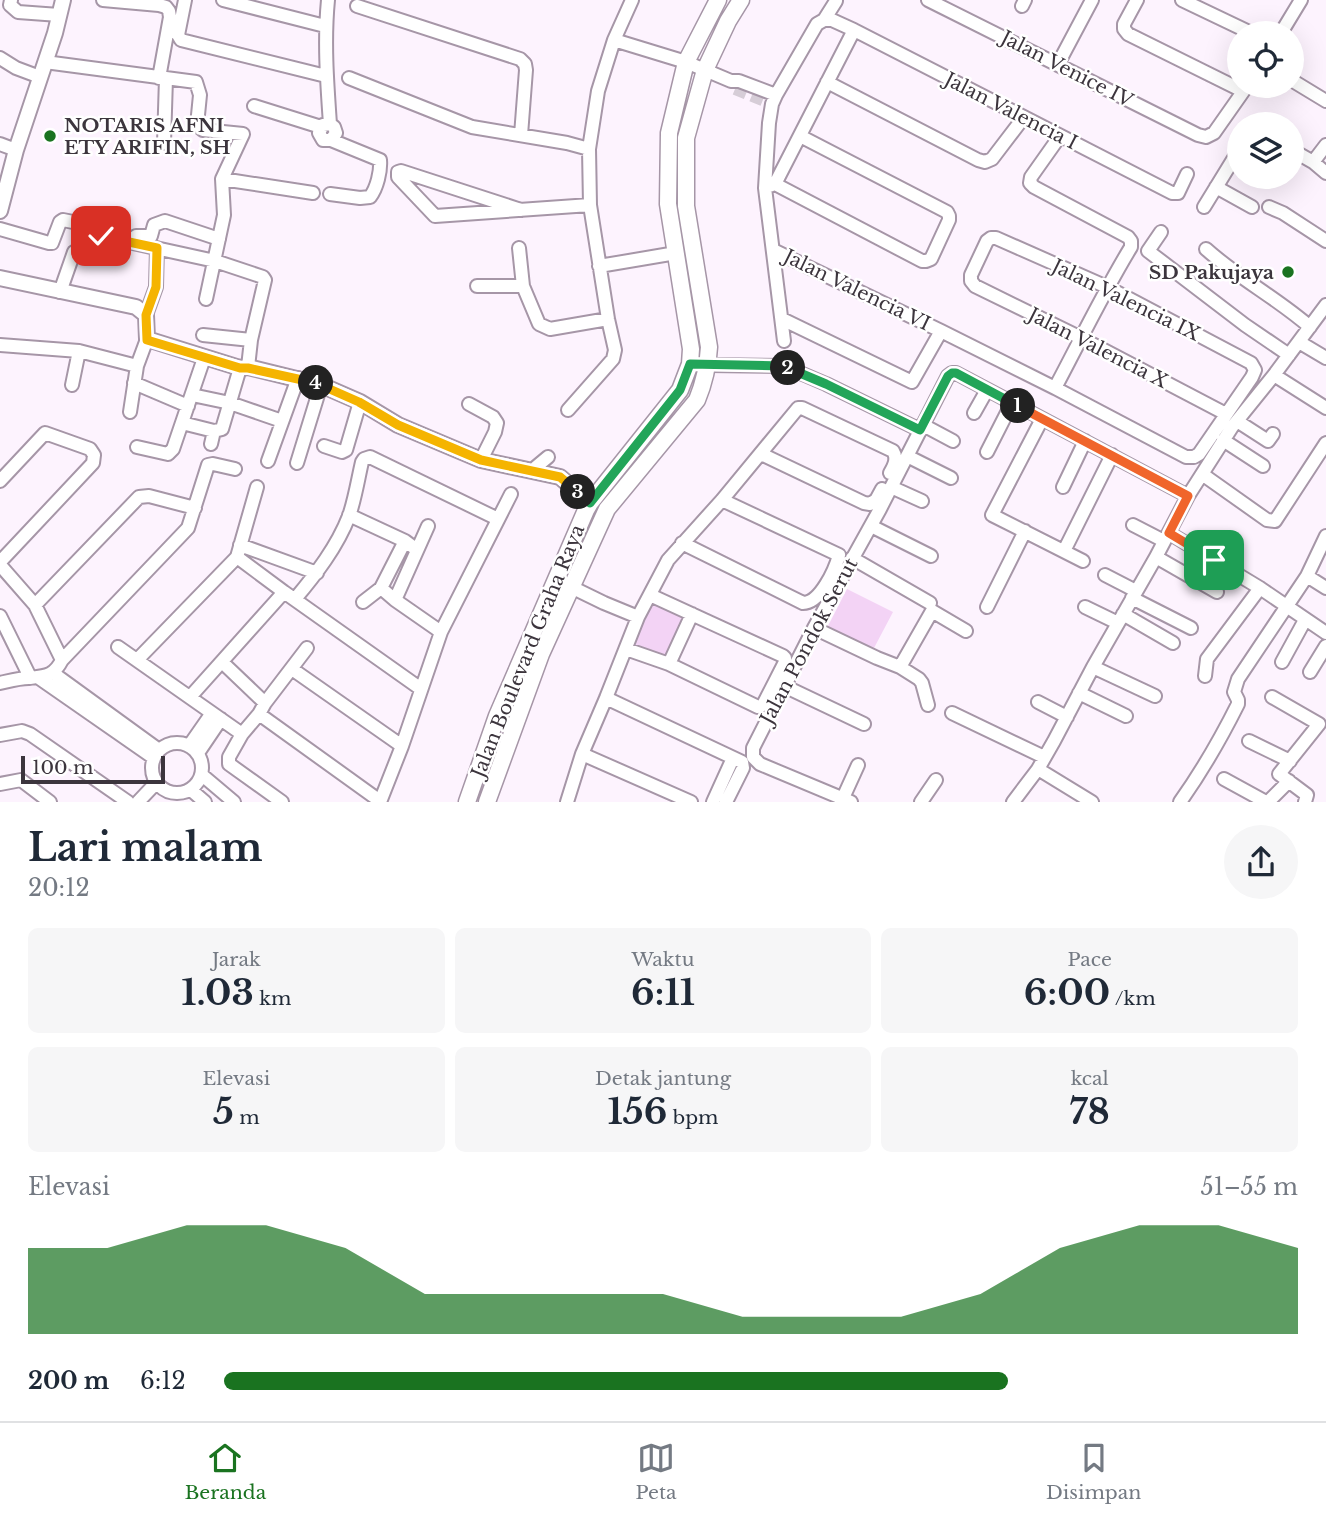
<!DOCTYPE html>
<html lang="id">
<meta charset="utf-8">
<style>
body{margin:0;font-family:"Libre Baskerville",serif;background:#f6f6f7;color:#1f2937;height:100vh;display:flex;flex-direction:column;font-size:26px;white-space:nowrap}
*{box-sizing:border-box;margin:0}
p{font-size:23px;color:#747a83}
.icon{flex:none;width:38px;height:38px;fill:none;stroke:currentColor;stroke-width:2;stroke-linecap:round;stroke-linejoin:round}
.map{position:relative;height:802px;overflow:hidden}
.side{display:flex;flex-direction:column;background:#fff;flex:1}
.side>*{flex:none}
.tools{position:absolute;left:1227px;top:21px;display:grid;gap:14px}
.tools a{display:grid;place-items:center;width:77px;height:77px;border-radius:50%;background:#fff;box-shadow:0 7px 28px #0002;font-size:35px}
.scale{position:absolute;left:21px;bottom:18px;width:144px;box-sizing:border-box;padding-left:7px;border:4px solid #3c353d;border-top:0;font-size:19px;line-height:24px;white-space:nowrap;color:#3c353d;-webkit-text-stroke:5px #fff;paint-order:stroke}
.pin{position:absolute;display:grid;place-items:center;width:60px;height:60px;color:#fff;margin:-30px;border-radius:14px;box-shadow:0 4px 10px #0006}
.km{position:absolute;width:35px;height:35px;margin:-18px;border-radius:50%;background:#222;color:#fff;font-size:19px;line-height:35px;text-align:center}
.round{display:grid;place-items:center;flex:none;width:74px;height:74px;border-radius:37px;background:#f6f6f7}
.overview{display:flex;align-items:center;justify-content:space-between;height:119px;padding:0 28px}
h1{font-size:38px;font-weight:800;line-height:52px}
.stats{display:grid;grid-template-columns:repeat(3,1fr);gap:10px;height:119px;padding:7px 28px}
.stats div{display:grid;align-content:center;border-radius:10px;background:#f6f6f7;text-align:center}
.stats b{font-size:35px;font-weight:800}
.stats small{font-size:19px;font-weight:400}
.stats p{font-size:19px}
.chart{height:196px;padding:14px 28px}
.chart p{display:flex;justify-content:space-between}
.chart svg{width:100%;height:126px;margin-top:7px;fill:#1a7320;opacity:.7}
ul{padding:0 28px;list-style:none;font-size:23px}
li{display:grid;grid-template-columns:112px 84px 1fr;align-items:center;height:52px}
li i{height:18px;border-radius:9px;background:#1a7320}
.menu{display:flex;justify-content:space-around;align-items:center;height:98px;border-top:2px solid #e0e1e3;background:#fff;font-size:19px;color:#747a83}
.menu a{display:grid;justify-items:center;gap:4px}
.menu .active{color:#1a7320}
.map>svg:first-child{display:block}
</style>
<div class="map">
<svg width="1326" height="802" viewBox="0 0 1326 802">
<rect width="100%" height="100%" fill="#fdf3fe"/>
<path fill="#f3d3f5" d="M 847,589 L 893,612 L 874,648 L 827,628 Z
M 651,603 L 684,615 L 669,660 L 632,646 Z"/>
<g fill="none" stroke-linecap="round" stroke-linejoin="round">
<path stroke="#d6cdd7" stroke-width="12" stroke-dasharray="12 6" stroke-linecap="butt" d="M 735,89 L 772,104"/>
<g stroke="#a696a7" stroke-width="16">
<path id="minor" d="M 11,0 L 10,5 L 18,12 L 59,15
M 103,0 L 159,5 L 166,7 L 169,11 L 170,17 L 159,78
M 185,0 L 178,35 L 181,40 L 326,76
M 223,0 L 325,26
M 328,0 C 324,41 327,82 330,124
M 928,0 L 1198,135 L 1206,137 L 1214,133 L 1247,86
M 1137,0 L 1124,24 L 1124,29 L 1128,34 L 1243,91
M 1182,0 L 1251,33
M 357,6 L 520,59 L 525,64 L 526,70 L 521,135
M 1022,6 L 1025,0
M 824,20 L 832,20 L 854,30 L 1172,193 L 1178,193 L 1187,174
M 1281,33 L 1301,0
M 614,40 L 686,62 L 731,81 L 739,81 L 776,95
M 0,58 L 16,68 L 40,77
M 45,62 L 196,82 L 200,95 L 197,125 L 203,130 L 243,134 L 222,179
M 1058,64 L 1092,0
M 349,78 L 472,127 L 567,143 L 589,149
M 1293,81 L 1326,101
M 827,82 L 978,160 L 985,162 L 992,159 L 1024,117
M 254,106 L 321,127
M 1060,136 L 1031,177 L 1030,183 L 1034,187 L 1128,237 L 1131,241 L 1131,247 C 1103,293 1080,341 1055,388 L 1186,457 L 1194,457 L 1199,454 L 1252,377 L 1255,370 L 1251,363 L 1107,287 L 996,238 L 991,238 L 987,241 L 971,275 L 971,281 L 975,286 L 1081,338 L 1226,414
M 164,143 L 166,78
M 0,144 L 16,150
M 1292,150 L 1313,162 L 1326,173
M 1313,162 L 1326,145
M 775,184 L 922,261 L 926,261 L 931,259 L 949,220 L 949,216 L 947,212 L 800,136
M 767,187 L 775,184 L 854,30
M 1216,187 L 1252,207
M 330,194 L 360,198 L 370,197 C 377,188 381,171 380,160 L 331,140 L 323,140 L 319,133 L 323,125 L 330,124 L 334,127 L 336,133 L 331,140
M 1204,207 L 1239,150
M 1269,207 L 1283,213 L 1326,241
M 521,210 L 401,171 L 398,172 L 398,177 L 435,216 L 590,205
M 0,229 L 49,243 L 52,243 L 60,222 L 63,220 L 78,223 L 101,236 L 215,261 L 263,277 L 265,280 L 251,340 L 203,335
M 1161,232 L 1148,251 L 1245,325 L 1289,355
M 128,242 L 136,236 L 151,236 L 154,225 L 165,221 L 219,239
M 519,248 L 523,286 L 539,324 L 550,329 L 608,319
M 1206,249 C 1238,278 1277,298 1310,327
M 773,250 L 941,331 L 1055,388
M 599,266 L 676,253
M 477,286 L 523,286
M 60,292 L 74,252
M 206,299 L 224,215 L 222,179 L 313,193
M 146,315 L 156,287 L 157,248
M 782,319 L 912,382 L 941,331
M 784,341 L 765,188 L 769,123 L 772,104 L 776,95 L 817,24 L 824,20 L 836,1
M 1299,342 L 1326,358
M 0,345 L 79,351 L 137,366
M 709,365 L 784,366 L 826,384 L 920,430
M 248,367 L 251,340
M 1274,375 L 1326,408
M 134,383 L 188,406
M 72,385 L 79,351
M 192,395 L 230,403 L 282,421
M 469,404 L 493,417 L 497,423 L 495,432 L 481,460
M 568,410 L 613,359 L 615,350 L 608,319 L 590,205 L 589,149 L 598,91 L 614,40 L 632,0
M 130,412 L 137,366 L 147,339
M 974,413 L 987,390
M 1042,419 L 992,515 L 1083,561
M 1237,421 L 1268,441 L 1273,434
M 182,423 L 214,431 L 211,444
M 923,425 L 953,441
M 214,431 L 222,429 L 240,368
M 1223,440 L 1263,466
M 324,446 L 342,452 L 346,450 L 360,402
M 137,447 L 168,454 L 173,449 L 204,358
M 987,452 L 1012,403
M 761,454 L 864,503 L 870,504 L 876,500 L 882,489
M 907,456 L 951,478
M 268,461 L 298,378
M 297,463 L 321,385
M 535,472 L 536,467 L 548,457
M 1202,474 L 1267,520 L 1275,521 L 1326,443
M 0,481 L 45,433 L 90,449 L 94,455 L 93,463 L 0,562
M 891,487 L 922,501
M 1063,487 L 1085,441
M 349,515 L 405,541 L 417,550
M 1133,525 L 1164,541
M 871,526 L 931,556
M 1169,533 L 1260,588 L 1326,633
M 682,543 L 803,603 C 820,603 835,570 839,555 L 722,500
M 240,545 L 317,573
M 1064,551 L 1112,455
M 237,557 L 284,592 L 421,689
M 1156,557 L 1217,592
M 852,558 L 930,603
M 0,565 L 35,605 L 62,660
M 1105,575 L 1136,591
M 1307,576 L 1326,588
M 565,584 L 604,603 L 638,617
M 381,588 L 395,600 L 441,632
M 1132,598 L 1191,628
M 295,599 C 316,574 337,547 349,516 C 355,499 358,479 362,462 L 364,459 L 370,457 L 498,519
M 395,600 L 428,526
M 363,602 L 381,588 L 405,541
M 35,605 L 139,497 L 149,496 L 195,508
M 987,607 L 1025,531
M 1085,607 L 1118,623
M 1123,614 L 1173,643
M 0,616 L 30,677
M 814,628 L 877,658 L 900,667 L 919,679 L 922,683 L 928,705
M 118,647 L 242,734
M 626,649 L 669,664 L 758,707 L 763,705 L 785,662 L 785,658 L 783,656 L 650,595
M 137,660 L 237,557 L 257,487
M 222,662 L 265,703
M 1282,662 L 1305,620
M 669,664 L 692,614
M 900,667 L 932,611 L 966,631
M 1093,667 L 1155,696
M 292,669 L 402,746
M 1310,672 L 1326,646
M 53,673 L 159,750
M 1205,676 L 1207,659 L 1260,588
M 39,678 L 154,758
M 0,683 C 9,681 19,678 29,678 C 46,676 54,676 62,660 L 188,528 L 208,465 L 213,464 L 235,469
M 784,686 L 864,724
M 1079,693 L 1126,716
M 190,697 L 284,592
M 1272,697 L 1319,724 L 1279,774 L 1307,795 L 1305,802
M 606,698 L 742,762 L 743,768 L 726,802
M 1038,702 L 1067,717
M 952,713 L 1044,757
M 259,714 L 380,801
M 0,735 L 22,731 L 30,734 L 128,802
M 1249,741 L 1290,761
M152 768a25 25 0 1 1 50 0a25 25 0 1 1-50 0Z
M 189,746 L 212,713
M 198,753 L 221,719
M 582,754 L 691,802
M 1038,769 L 1092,802
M 202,775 L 234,802
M 1224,779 L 1266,802
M 0,784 L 21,780 L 50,802
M 191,790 L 205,802
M 843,798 L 858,765
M 138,802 L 156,783
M 282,802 L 229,764 L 229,757 L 242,734 L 259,714 L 265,703 L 307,648
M 380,802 L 402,746 L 441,632 L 511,494
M 567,802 L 582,754 L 606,698 L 638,617 L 668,560 L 722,500 L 798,408 L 802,408 L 893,451 C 898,459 894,466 890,473
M 713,802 L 733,758
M 851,802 L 760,764 L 753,757 L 753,748 L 814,628 L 880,509 L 948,376 L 952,373 L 956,373 L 1188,496
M 921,802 L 936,780
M 1013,802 L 1038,769 L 1054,741 L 1093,667 L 1156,557 L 1188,496 L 1232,427 L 1274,375 L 1326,305
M 1180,802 C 1202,771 1221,738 1238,704 L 1238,700 L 1234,692 L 1238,679 L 1307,576 L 1326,536
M 1268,802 L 1289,781"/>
</g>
<g stroke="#a696a7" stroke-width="18">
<path id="tertiary" d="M 0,211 L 16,150 L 55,33 L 63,0
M 0,278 L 136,307 L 146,315 L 147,339 L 240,368 L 248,367 L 321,385 L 360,402 L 398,425 L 481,460 L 560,477 L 590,503"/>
</g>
<g stroke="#a696a7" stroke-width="19">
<path id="secondary" d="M 467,802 L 497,716 L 586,510 L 590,503 L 680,390 L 690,364 L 691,349 L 668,204 L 669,133 L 686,62 L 718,0
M 487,802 L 541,654 L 607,509 L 697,400 C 704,383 708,366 709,347 L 686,206 L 686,138 L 705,70 L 728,21 L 741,0"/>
</g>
<use href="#minor" stroke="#fff" stroke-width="12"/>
<use href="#tertiary" stroke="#fff" stroke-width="14"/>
<use href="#secondary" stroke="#fff" stroke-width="16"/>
</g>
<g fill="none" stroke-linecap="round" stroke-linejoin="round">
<g stroke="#fff" stroke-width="14">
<path id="split-1" d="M 1018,406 L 1188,496 L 1169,533 L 1214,560"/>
</g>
<g stroke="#fff" stroke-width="14">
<path id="split-2" d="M 788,368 L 826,384 L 920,430 L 948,376 L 952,373 L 956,373 L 1018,406"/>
</g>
<g stroke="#fff" stroke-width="14">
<path id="split-3" d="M 578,492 L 590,503 L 680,390 L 690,364 L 784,366 L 788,368"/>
</g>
<g stroke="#fff" stroke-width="14">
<path id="split-4" d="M 316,383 L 359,402 L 398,425 L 481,460 L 560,477 L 578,492"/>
</g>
<g stroke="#fff" stroke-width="14">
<path id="split-5" d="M 101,236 L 157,248 L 156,287 L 146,315 L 147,340 L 240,368 L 248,368 L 316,383"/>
</g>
<use href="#split-1" stroke="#f0652b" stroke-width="9"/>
<use href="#split-2" stroke="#22a559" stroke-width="9"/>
<use href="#split-3" stroke="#22a559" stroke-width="9"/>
<use href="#split-4" stroke="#f5b400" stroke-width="9"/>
<use href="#split-5" stroke="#f5b400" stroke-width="9"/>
</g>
<g fill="#1a7320" stroke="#fff" stroke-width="2.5">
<circle cx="50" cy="136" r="7"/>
<circle cx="1288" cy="272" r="7"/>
</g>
<g text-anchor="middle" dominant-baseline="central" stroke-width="5" stroke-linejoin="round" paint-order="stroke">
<g font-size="19" fill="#3c353d" stroke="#fff">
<text transform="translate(1067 69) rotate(27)">Jalan Venice IV</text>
<text transform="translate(1011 111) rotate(27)">Jalan Valencia I</text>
<text transform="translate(857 290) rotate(26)">Jalan Valencia VI</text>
<text transform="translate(1126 300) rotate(26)">Jalan Valencia IX</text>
<text transform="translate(1098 348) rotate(27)">Jalan Valencia X</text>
<text transform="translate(809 641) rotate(-62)">Jalan Pondok Serut</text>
<text transform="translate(528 651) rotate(-68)">Jalan Boulevard Graha Raya</text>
</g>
<g font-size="19" font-weight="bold" fill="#3c353d" stroke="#fff" text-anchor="start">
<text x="64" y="125">NOTARIS AFNI<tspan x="64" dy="22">ETY ARIFIN, SH</tspan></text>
<text x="1274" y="272" text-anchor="end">SD Pakujaya</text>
</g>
</g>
</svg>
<div class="tools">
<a><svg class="icon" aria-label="locate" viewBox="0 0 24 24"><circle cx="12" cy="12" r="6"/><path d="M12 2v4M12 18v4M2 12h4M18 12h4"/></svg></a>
<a><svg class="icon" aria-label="layers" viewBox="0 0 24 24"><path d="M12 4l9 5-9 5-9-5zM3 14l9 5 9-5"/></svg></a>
</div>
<div class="scale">100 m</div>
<div class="pin" style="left:1214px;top:560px;background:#1e9e55"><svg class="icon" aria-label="arrive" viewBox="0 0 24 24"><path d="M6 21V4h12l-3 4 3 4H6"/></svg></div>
<div class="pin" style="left:101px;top:236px;background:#d93025"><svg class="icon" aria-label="check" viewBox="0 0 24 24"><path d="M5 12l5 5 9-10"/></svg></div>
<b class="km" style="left:1018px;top:406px">1</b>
<b class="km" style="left:788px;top:368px">2</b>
<b class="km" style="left:578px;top:492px">3</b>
<b class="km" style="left:316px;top:383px">4</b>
</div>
<section class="side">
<div class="overview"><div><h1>Lari malam</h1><p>20:12</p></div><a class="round"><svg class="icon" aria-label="share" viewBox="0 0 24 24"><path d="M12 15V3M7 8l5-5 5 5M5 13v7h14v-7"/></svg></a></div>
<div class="stats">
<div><p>Jarak</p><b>1.03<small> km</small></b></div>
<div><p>Waktu</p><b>6:11</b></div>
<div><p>Pace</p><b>6:00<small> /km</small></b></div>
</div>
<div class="stats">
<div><p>Elevasi</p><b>5<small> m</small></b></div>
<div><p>Detak jantung</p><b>156<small> bpm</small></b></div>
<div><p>kcal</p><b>78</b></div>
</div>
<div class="chart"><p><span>Elevasi</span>51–55 m</p>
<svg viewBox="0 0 160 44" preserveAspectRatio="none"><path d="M0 44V14L10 14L20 6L30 6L40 14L50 30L60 30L70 30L80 30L90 38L100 38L110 38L120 30L130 14L140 6L150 6L160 14V44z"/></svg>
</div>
<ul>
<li><b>200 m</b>6:12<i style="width:73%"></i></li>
</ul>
</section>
<nav class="menu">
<a class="active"><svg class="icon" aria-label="home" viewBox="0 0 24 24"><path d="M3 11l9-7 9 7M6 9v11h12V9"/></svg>Beranda</a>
<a><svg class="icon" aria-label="map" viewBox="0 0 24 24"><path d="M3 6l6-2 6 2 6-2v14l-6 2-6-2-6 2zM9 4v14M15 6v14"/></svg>Peta</a>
<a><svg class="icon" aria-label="saved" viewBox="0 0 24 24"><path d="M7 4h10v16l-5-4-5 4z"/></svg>Disimpan</a>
</nav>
